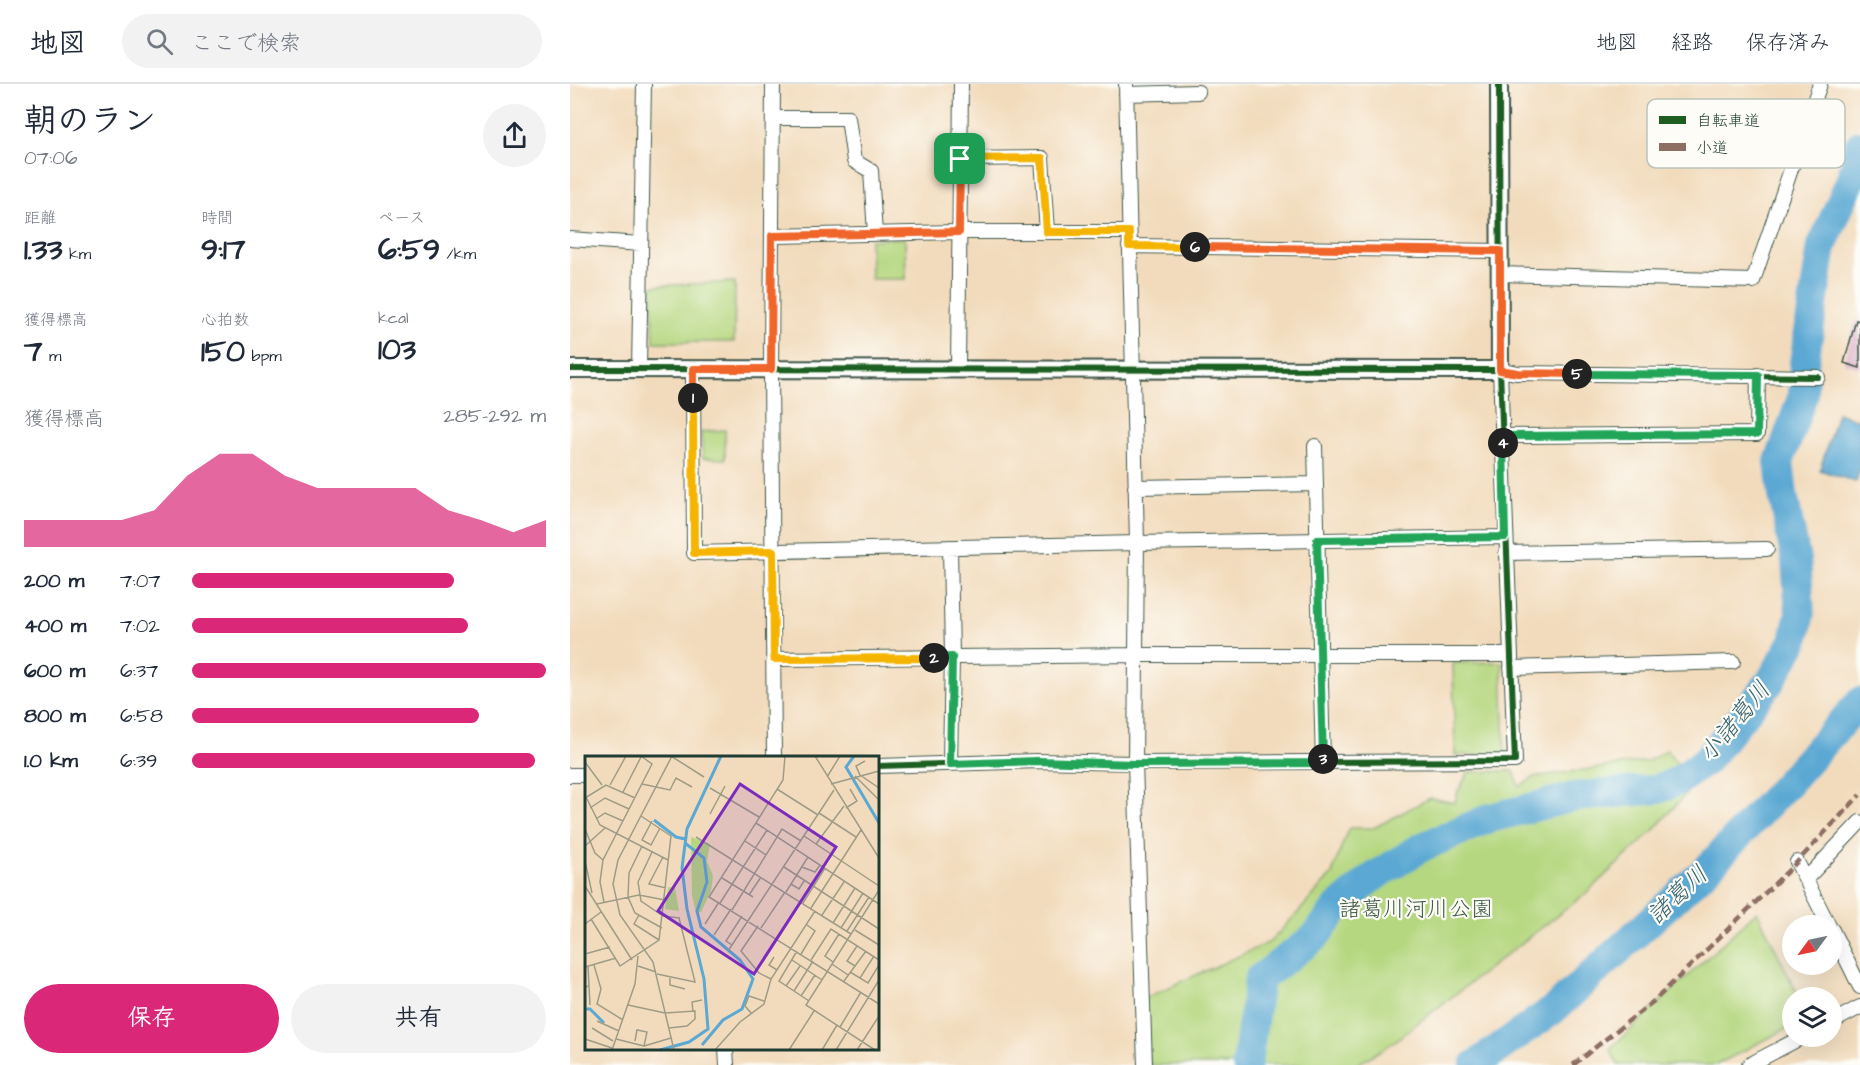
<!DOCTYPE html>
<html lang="ja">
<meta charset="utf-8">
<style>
body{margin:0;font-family:"Architects Daughter","Klee One",sans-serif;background:#f2f2f3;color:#1f2937;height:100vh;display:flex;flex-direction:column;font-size:22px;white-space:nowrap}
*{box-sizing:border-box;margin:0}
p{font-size:20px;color:#747a83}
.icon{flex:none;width:33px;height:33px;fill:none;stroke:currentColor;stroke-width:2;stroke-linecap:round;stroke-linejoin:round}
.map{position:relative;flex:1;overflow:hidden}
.details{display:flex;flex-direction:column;background:#fff;width:570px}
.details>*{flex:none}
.needle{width:39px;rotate:237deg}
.buttons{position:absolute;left:1212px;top:831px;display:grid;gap:12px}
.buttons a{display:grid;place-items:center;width:60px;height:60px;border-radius:50%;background:#fff;box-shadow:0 6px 24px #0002;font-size:30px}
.pin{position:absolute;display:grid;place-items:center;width:51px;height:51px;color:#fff;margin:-26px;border-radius:12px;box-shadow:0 3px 9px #0006}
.km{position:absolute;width:30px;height:30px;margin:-15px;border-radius:50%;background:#222;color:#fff;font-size:16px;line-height:30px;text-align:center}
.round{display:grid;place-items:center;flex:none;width:63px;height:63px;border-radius:32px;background:#f2f2f3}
.headline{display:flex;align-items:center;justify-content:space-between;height:102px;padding:0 24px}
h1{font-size:33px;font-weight:800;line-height:45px}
.figures{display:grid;grid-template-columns:repeat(3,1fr);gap:9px;height:102px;padding:6px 24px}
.figures div{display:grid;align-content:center}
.figures b{font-size:30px;font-weight:800}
.figures small{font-size:16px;font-weight:400}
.figures p{font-size:16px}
.chart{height:168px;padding:12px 24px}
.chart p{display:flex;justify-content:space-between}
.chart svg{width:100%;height:108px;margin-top:6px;fill:#db2777;opacity:.7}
.action{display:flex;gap:12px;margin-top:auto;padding:12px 24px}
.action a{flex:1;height:69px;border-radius:36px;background:#db2777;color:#fff;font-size:24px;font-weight:800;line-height:69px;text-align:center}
.action a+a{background:#f2f2f3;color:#1f2937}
ul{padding:0 24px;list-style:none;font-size:20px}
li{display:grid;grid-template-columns:96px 72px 1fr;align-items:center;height:45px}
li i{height:15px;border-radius:8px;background:#db2777}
header{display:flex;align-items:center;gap:36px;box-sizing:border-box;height:84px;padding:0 30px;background:#fff;border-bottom:2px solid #e0e1e3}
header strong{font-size:28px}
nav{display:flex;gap:33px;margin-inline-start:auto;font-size:21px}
.search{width:420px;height:54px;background:#f2f2f3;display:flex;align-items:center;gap:15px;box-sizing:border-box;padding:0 21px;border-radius:33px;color:#747a83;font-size:22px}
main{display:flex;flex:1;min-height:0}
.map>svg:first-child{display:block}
</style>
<header>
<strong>地図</strong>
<div class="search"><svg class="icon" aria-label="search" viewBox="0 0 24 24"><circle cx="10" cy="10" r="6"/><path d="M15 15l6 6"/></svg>ここで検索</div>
<nav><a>地図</a><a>経路</a><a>保存済み</a></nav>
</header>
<main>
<section class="details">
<div class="headline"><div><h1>朝のラン</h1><p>07:06</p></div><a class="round"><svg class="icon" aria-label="share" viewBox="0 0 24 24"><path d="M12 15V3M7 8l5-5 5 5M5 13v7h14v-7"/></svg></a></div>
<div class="figures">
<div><p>距離</p><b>1.33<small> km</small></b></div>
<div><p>時間</p><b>9:17</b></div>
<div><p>ペース</p><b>6:59<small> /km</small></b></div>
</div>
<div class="figures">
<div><p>獲得標高</p><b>7<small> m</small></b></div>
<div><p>心拍数</p><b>150<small> bpm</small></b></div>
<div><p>kcal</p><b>103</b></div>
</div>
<div class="chart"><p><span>獲得標高</span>285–292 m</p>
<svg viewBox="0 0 160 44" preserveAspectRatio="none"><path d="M0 44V33L10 33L20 33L30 33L40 29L50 15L60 6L70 6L80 15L90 20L100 20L110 20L120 20L130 29L140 33L150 38L160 33V44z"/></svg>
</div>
<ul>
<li><b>200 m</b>7:07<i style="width:74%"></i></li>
<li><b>400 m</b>7:02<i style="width:78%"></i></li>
<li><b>600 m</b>6:37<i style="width:100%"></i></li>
<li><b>800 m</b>6:58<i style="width:81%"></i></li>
<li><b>1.0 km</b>6:39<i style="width:97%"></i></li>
</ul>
<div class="action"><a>保存</a><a>共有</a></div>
</section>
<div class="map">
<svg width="1290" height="981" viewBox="0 0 1290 981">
<rect width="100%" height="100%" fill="#fdfcf7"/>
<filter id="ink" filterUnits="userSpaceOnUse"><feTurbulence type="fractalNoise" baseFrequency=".0167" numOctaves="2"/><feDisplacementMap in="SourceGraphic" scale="12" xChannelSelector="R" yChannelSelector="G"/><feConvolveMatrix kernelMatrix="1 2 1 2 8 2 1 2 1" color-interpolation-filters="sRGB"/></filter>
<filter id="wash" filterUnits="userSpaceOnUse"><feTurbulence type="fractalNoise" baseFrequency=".008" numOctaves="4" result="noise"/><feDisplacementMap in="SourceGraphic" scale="24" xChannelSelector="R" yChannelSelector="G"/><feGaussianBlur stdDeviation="1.35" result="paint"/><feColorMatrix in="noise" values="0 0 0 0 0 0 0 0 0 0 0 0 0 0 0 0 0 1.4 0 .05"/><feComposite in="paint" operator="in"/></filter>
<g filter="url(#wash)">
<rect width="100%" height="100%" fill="#f2dbbc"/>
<path fill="#b5d77f" stroke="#6a8a5a" stroke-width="1.5" d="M 335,154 L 336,195 L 301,195 L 300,156 Z
M 165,198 L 164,258 L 84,258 L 81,202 Z
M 155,346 L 155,375 L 133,374 L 131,348 Z
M 932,578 L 935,671 L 885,671 L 883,579 Z
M 1097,666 L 1123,702 L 1082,748 L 1014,811 L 818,962 L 786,981 L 580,981 L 564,919 L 700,858 L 734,822 L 762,790 L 772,761 L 780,744 L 804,744 L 860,714 L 885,719 L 888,707 L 899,688 L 944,687 L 949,703 L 964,693 L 1078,677 Z
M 1187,827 L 1229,913 L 1222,914 L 1222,942 L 1146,981 L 1048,981 L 1040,965 Z"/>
<path fill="#5aa8d3" stroke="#3c7284" stroke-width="1.5" d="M 1267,329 L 1290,336 L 1290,385 L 1286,398 L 1250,386 Z"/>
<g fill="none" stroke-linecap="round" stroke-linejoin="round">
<path stroke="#5aa8d3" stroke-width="30" d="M 677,981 L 689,895 L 744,854 L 767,824 L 802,794 L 852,763 L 920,734 L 1004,713 L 1088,705 L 1108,697 L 1136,677 L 1200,598 L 1224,557 L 1230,529 L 1226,476 L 1213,411 L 1209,378 L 1233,311 L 1234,279 L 1252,162 L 1282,93 L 1290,61
M 905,981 L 983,926 L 1137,785 L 1214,703 L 1290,618"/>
</g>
<g id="blocks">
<path fill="#d6a8c4" d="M 1286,236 L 1290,237 L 1290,284 L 1274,279 Z"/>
</g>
</g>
<g filter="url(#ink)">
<use href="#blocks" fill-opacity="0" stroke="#3f5548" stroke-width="1.5"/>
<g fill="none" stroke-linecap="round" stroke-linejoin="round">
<g stroke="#3f5548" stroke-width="16">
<path id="minor" d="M 203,0 L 201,285 L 204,674
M 556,0 L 567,459 L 565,679 L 575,981
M 556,10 L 628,8
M 203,34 L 278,34 L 284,77 L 301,87 L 305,150
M 390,75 L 472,74 L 477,148
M 202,152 L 389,148 L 559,148
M 0,155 L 71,160
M 559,162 L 930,167
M 930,190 L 1183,197 L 1250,0
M 69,285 L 74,0
M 123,285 L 124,469 L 567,459 L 935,453
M 388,285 L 391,0
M 932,352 L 1187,350 L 1188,291
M 745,362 L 753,679
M 565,403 L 746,400
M 936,469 L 1197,465
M 204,575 L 566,571 L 940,571
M 941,584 L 1163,578
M 380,680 L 382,573 L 380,463
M 308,682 L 467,677 L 565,679 L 945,677 L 930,286 L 947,289 L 1248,293
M 0,691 L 16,691
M 1227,778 L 1259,842
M 1236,795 L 1290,738
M 1262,846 L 1290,903
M 1262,938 L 1290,923
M 156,964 L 157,981
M 1179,981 L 1234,952"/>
</g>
<g stroke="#3f5548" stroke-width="20">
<path id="tertiary" d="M 0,285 L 930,286 L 929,0"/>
</g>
<use href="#minor" stroke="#fff" stroke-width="14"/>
<use href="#tertiary" stroke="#fff" stroke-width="16"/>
<path stroke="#8d6e63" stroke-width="4.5" stroke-dasharray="9 4.5" stroke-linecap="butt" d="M 1003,981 L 1085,916 L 1227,778 L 1290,711"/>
<g stroke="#fdfcf7" stroke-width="10">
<path id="cycleway" d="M 0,285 L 930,286 L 947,289 L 1248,293
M 308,682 L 467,677 L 565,679 L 945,677 L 930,286 L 929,0"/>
</g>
<use href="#cycleway" stroke="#1b5e20" stroke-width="6"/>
</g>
</g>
<g fill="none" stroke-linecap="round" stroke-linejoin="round" filter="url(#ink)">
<g stroke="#fff" stroke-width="12">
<path id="split-1" d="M 123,314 L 123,285 L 201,285 L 202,152 L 389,148 L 390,75"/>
</g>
<g stroke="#fff" stroke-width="12">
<path id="split-2" d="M 123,314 L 124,469 L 203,467 L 204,575 L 364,574"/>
</g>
<g stroke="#fff" stroke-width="12">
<path id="split-3" d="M 364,574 L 382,573 L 380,680 L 467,677 L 565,680 L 753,679 L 753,675"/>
</g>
<g stroke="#fff" stroke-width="12">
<path id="split-4" d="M 753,675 L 747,456 L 935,453 L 933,359"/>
</g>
<g stroke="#fff" stroke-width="12">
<path id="split-5" d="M 933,359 L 932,352 L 1187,350 L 1188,291 L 1007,290"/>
</g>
<g stroke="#fff" stroke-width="12">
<path id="split-6" d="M 625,163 L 930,167 L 930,286 L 948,289 L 1007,290"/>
</g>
<g stroke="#fff" stroke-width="12">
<path id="split-7" d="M 390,75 L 472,74 L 477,148 L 559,148 L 559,162 L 625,163"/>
</g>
<use href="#split-1" stroke="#f0652b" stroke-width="8"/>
<use href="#split-2" stroke="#f5b400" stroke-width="8"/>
<use href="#split-3" stroke="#22a559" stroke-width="8"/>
<use href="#split-4" stroke="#22a559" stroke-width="8"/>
<use href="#split-5" stroke="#22a559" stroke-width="8"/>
<use href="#split-6" stroke="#f0652b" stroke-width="8"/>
<use href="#split-7" stroke="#f5b400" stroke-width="8"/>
</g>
<g text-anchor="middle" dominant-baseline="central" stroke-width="4.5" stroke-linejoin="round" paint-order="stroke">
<g font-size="22" fill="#3d5c43" stroke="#fdfcf7">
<text x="846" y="825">諸葛川河川公園</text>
</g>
<g font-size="24" font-style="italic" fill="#34626c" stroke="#fdfcf7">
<text transform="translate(1165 638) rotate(-50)">小諸葛川</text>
<text transform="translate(1108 811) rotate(-43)">諸葛川</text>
</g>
</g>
<g transform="translate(15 672)">
<rect width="294" height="294" fill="#f2dbbc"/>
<path d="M 106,81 L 125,88 L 122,105 L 128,120 L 126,135 L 116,156 L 111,157 L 107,139 ZM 83,131 L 90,132 L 94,155 L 80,153 Z" fill="#b5d77f"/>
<path fill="none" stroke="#5aa8d3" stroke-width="3" d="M 269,0 L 261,11 L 294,67M 69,64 L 91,81 L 100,83M 100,87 L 119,102 L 122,126 L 112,155 L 116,171 L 155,204 L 168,223 L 157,253 L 138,264 L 117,289M 0,253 L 5,253 L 19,267M 75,294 L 104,286 L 123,273 L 119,223 L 102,153 L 97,112 L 102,73 L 136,0"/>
<path fill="none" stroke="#9e9c86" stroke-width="1.5" d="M 86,0 L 119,21M 87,0 L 33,104 L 28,128 L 35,159 L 68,206 L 89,294M 200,0 L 198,24 L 124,141 L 294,248M 230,0 L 294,102M 280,5 L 271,10 L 275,19 L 294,32M 0,6 L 17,29M 270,20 L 294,44M 242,21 L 255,0M 57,28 L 85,34 L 91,22 L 107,31M 246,28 L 294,15M 25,29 L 41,0M 125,32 L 174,61M 192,33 L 233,59M 38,36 L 56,1M 1,41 L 15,69 L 83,104M 0,42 L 21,29 L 50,42M 5,52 L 20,42 L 44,53M 261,52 L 272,45 L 265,33M 234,57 L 271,81M 125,58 L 140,30M 11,63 L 20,57 L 38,65M 67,65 L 57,84 L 66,89 L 75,72M 171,67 L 294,148M 0,73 L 10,97 L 18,104M 219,80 L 294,130M 111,81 L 266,178M 160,85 L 181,99M 231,88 L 259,50M 0,90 L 20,72M 57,90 L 44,117 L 43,141 L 50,157 L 77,172M 67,96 L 53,126 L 56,145 L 78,160 L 95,162M 78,101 L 64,128 L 81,132M 0,105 L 7,137M 199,111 L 294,173M 217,111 L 230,116 L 235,109M 137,122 L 168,141M 206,128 L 214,133 L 219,125M 0,130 L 47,204M 201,136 L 223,101M 164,139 L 176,121M 19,146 L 15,126 L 18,104 L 67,8 L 56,0M 135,147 L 182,74M 218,147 L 240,112M 12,148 L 54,139 L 80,144M 226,152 L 276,74M 147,154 L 197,73 L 216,85M 54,159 L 49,168 L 74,184M 237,159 L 259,126M 6,163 L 35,210 L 74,184 L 86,80 L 56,60M 248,167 L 270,132M 0,168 L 16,156M 120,168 L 134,146M 173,170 L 156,195 L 174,217 L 186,223M 176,172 L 200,136M 256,172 L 278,137M 270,174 L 294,189M 262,175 L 284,141M 129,179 L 146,153M 147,189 L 141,185 L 157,160M 143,195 L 249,34M 212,195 L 194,225 L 224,245M 0,198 L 25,191M 216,198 L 230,175 L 222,169M 189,201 L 184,209 L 192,214M 207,204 L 237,224M 226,204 L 246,173 L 294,204M 248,206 L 240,200 L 254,178M 247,208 L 263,219M 9,209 L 16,233 L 12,248 L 38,264M 53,210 L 71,216M 270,210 L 262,205 L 272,190M 0,211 L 31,202M 265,216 L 283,227 L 294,209M 72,218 L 110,226 L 94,162M 85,220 L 85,229 L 100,233M 275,222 L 289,200M 259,225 L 281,195M 4,230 L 5,249M 201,230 L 215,210M 0,231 L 4,230 L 3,210M 209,235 L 228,205M 216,240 L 230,219M 43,249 L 80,257 L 110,255 L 110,263 L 102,270 L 84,272M 108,255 L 107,246 L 117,244M 167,258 L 160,250 L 164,240 L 179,245M 12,265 L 34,275M 255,271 L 276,236M 7,272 L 28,285M 0,283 L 27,292M 31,283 L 59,290 L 62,276 L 52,274 L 50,285M 59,290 L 86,282M 27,294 L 50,228 L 53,200M 130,294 L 155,266 L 179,248 L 186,223 L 230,155M 204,294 L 229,255M 237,294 L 252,269M 251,294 L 294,224M 272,294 L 294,260M 290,294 L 221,249 L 294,134"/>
<path fill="#7b2cbf" fill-opacity="0.15" stroke="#7b2cbf" stroke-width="3" d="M 155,28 L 251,91 L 169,218 L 73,155 Z"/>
<rect width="294" height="294" fill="none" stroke="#1f3d34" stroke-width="3"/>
</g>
<rect x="1077" y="15" width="198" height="69" rx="9" fill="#fdfcf7" stroke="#bac3bc" stroke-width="1.5"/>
<rect x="1089" y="32" width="27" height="8" fill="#1b5e20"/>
<rect x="1089" y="59" width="27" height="8" fill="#8d6e63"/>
<g font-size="16" fill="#1f3d34">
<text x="1126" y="42">自転車道</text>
<text x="1126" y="69">小道</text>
</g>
</svg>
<div class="buttons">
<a><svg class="needle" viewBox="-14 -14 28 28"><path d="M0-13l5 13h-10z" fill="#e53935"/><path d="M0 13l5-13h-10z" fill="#747a83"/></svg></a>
<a><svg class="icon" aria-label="layers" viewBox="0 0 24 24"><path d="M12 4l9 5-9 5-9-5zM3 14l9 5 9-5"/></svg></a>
</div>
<div class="pin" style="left:390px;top:75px;background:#1e9e55"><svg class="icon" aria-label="arrive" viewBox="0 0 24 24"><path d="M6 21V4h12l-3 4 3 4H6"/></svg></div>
<b class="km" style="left:123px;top:314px">1</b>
<b class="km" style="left:364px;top:574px">2</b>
<b class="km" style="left:753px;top:675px">3</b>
<b class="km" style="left:933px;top:359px">4</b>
<b class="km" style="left:1007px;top:290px">5</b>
<b class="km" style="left:625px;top:163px">6</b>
</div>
</main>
